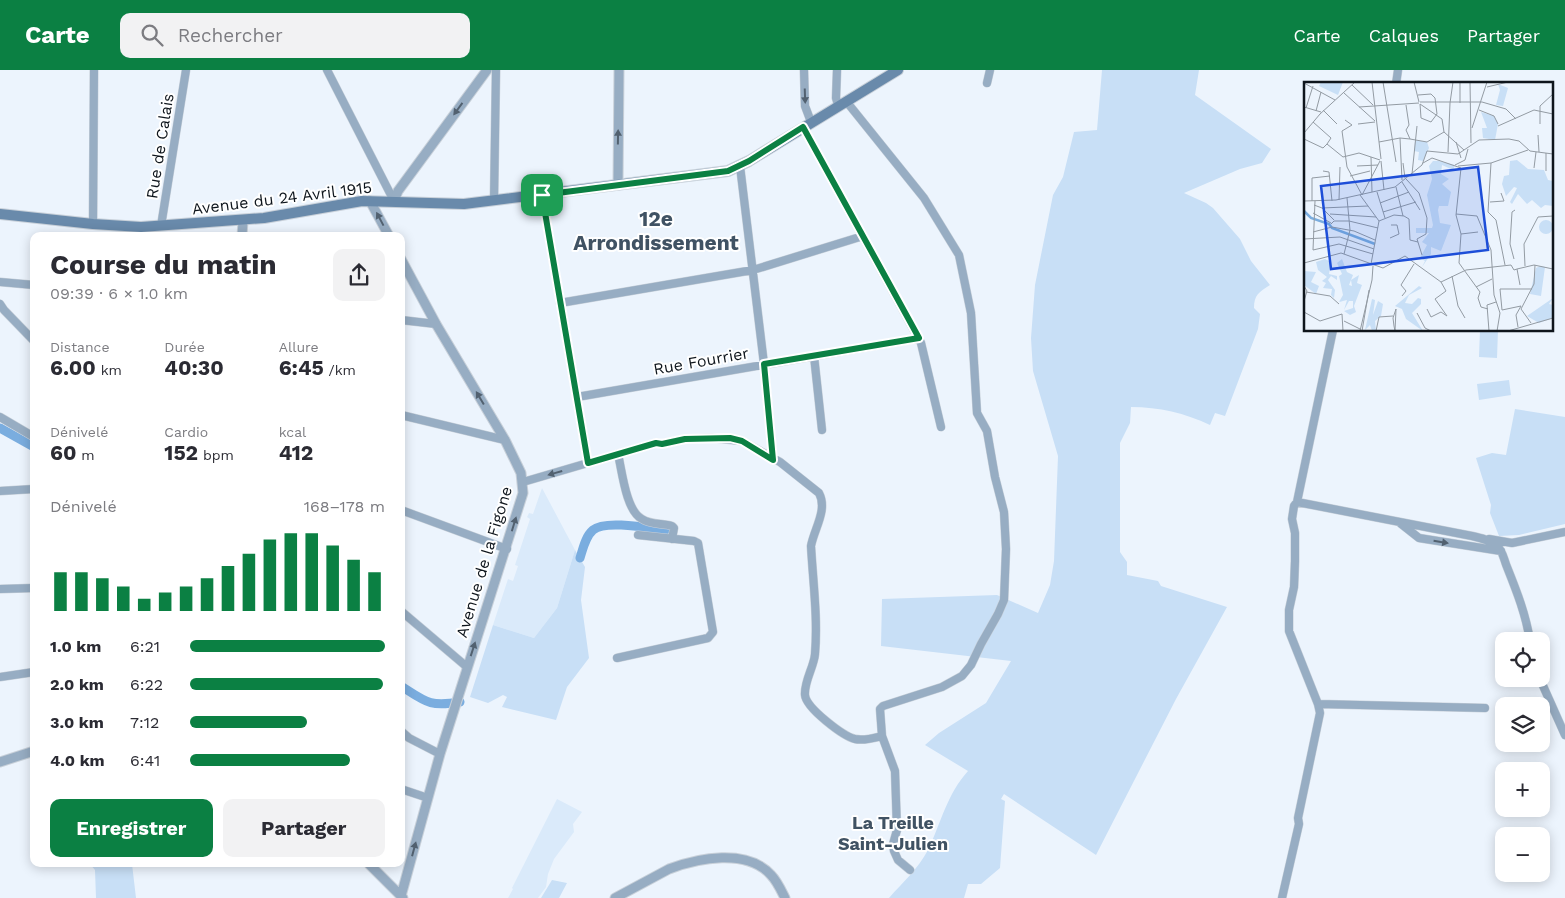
<!DOCTYPE html>
<html lang="fr">
<meta charset="utf-8">
<style>
body{margin:0;font-family:"Work Sans",sans-serif;background:#f2f2f3;color:#2b2b33;height:100vh;display:flex;flex-direction:column;font-size:19px;white-space:nowrap}
*{box-sizing:border-box;margin:0}
p{font-size:16px;color:#7c7c81}
.icon{flex:none;width:28px;height:28px;fill:none;stroke:currentColor;stroke-width:2;stroke-linecap:round;stroke-linejoin:round}
.map{position:relative;flex:1;overflow:hidden}
.details{position:absolute;left:30px;top:162px;width:375px;height:635px;display:flex;flex-direction:column;background:#fff;border-radius:10px;box-shadow:0 2px 12px #0003}
.details>*{flex:none}
.tools{position:absolute;left:1495px;top:562px;display:grid;gap:10px}
.tools a{display:grid;place-items:center;width:55px;height:55px;border-radius:10px;background:#fff;box-shadow:0 2px 12px #0003;font-size:25px}
.pin{position:absolute;display:grid;place-items:center;width:42px;height:42px;color:#fff;margin:-21px;border-radius:10px;box-shadow:0 2px 8px #0006}
.round{display:grid;place-items:center;flex:none;width:52px;height:52px;border-radius:10px;background:#f2f2f3}
.summary{display:flex;align-items:center;justify-content:space-between;height:85px;padding:0 20px}
h1{font-size:28px;font-weight:700;line-height:38px}
.metrics{display:grid;grid-template-columns:repeat(3,1fr);gap:8px;height:85px;padding:5px 20px}
.metrics div{display:grid;align-content:center}
.metrics b{font-size:21px;font-weight:700}
.metrics small{font-size:14px;font-weight:400}
.metrics p{font-size:14px}
.chart{height:140px;padding:10px 20px}
.chart p{display:flex;justify-content:space-between}
.chart svg{width:100%;height:90px;margin-top:5px;stroke:#0b8043;stroke-width:6}
.primary-button{display:flex;gap:10px;margin-top:auto;padding:10px 20px}
.primary-button a{flex:1;height:58px;border-radius:10px;background:#0b8043;color:#fff;font-size:20px;font-weight:700;line-height:58px;text-align:center}
.primary-button a+a{background:#f2f2f3;color:#2b2b33}
ul{padding:0 20px;list-style:none;font-size:16px}
li{display:grid;grid-template-columns:80px 60px 1fr;align-items:center;height:38px}
li i{height:12px;border-radius:6px;background:#0b8043}
header{display:flex;align-items:center;gap:30px;box-sizing:border-box;height:70px;padding:0 25px;background:#0b8043;color:#fff}
header strong{font-size:24px}
nav{display:flex;gap:28px;margin-inline-start:auto;font-size:18px}
.search{width:350px;height:45px;background:#f2f2f3;display:flex;align-items:center;gap:12px;box-sizing:border-box;padding:0 18px;border-radius:10px;color:#7c7c81;font-size:19px}
.map>svg:first-child{display:block}
</style>
<header>
<strong>Carte</strong>
<div class="search"><svg class="icon" aria-label="search" viewBox="0 0 24 24"><circle cx="10" cy="10" r="6"/><path d="M15 15l6 6"/></svg>Rechercher</div>
<nav><a>Carte</a><a>Calques</a><a>Partager</a></nav>
</header>
<div class="map">
<svg width="1565" height="828" viewBox="0 0 1565 828">
<rect width="100%" height="100%" fill="#ecf4fd"/>
<path fill="#daeafa" d="M 542,418 L 575,480 L 557,538 L 534,568 L 493,555 L 508,509 L 513,511 L 518,496 L 515,495 L 530,449 L 527,447 L 529,443 L 533,444 Z
M 557,729 L 582,742 L 573,754 L 574,762 L 554,789 L 548,804 L 546,817 L 538,828 L 508,828 L 513,819 L 512,818 Z"/>
<path fill="#c8dff6" d="M 1102,0 L 1199,0 L 1195,25 L 1271,79 L 1262,93 L 1240,99 L 1184,123 L 1206,133 L 1213,138 L 1240,169 L 1251,191 L 1270,215 C 1259,222 1254,225 1254,238 L 1260,244 L 1258,259 L 1225,346 L 1215,343 L 1210,355 C 1185,343 1159,337 1131,337 L 1130,353 L 1120,373 L 1120,482 L 1127,492 L 1127,505 L 1158,511 L 1161,516 L 1227,537 L 1176,629 L 1096,785 L 1004,724 L 1001,729 L 1005,731 L 1000,798 L 981,814 L 968,814 L 964,828 L 889,828 C 903,812 918,799 928,780 C 941,753 947,724 968,701 L 925,675 L 939,663 L 986,633 L 1011,591 L 881,576 L 882,529 L 997,525 L 1038,543 L 1050,515 L 1054,491 L 1058,386 L 1033,301 L 1031,268 L 1035,215 L 1053,125 L 1063,107 L 1074,62 L 1097,60 Z
M 1480,260 L 1498,260 L 1497,288 L 1479,287 Z
M 1509,310 L 1511,325 L 1479,330 L 1477,314 Z
M 1515,339 L 1565,347 L 1565,454 L 1519,465 L 1499,466 L 1490,443 L 1491,435 L 1476,388 L 1492,383 L 1506,385 Z
M 575,480 L 585,497 L 581,530 L 589,588 L 567,617 L 556,650 L 502,637 L 507,627 L 503,625 L 488,633 L 470,627 L 493,555 L 534,568 L 557,538 Z
M 90,794 L 132,794 L 136,828 L 96,828 L 95,800 Z
M 552,810 L 567,813 L 559,828 L 541,828 Z"/>
<g fill="none" stroke-linecap="round" stroke-linejoin="round">
<path stroke="#7aaddf" stroke-width="9" d="M 0,358 L 34,377
M 580,488 C 583,479 585,467 593,460 C 606,449 652,459 669,461
M 401,616 C 426,632 429,637 460,632"/>
<g stroke="#c8d0d9" stroke-width="9">
<path id="minor" d="M 327,0 L 394,131
M 804,0 L 805,36 L 811,52
M 837,0 L 836,28 L 838,35
M 987,13 L 990,0
M 1396,14 L 1398,0
M 846,31 L 924,128 L 959,185 L 971,243 L 977,343 L 987,361 L 995,407 L 1004,442 L 1006,479 L 1004,530 L 998,544 L 981,574 L 971,595 L 962,606 L 942,617 L 883,636 L 880,639 L 882,666 L 895,701 L 897,760 L 893,774 L 894,781 L 898,790 L 910,800
M 803,57 L 921,273 L 941,357
M 740,96 L 764,294 L 773,390
M 542,125 L 588,393
M 494,131 L 496,0
M 93,154 L 94,0
M 161,156 L 186,0
M 0,212 L 34,215
M 560,233 L 753,200 L 863,166
M 0,234 L 4,240 L 34,271
M 401,250 L 436,254
M 814,286 L 822,360
M 577,327 L 919,268
M 401,345 L 505,370
M 0,347 L 34,367
M 618,384 C 622,401 626,441 642,449 C 651,455 662,453 672,456 L 674,458 L 672,469
M 523,412 L 656,373 L 662,374 L 685,369 L 712,368 L 742,371 L 780,392 L 819,423 C 828,440 814,459 811,476 C 813,512 818,548 815,584 C 814,597 804,611 805,625 C 806,638 843,666 855,669 C 864,671 874,668 882,666
M 0,421 L 34,419
M 1297,432 L 1472,466 C 1481,468 1490,470 1497,476 C 1503,481 1504,490 1507,497 C 1517,522 1526,545 1530,571
M 401,440 L 507,479
M 1400,453 L 1419,468 L 1501,481
M 1489,469 L 1512,473 L 1565,462
M 0,519 L 34,518
M 401,541 L 467,597
M 617,588 L 708,568 L 713,562 L 698,473 L 694,471 L 638,465
M 0,607 L 34,602
M 1540,609 L 1565,665
M 1318,634 L 1485,638
M 401,661 L 409,668 L 440,684
M 401,719 L 428,728
M 1282,828 L 1299,754 L 1298,748 L 1320,643 L 1318,634 L 1289,561 L 1289,540 L 1294,517 L 1295,491 L 1295,463 L 1292,449 L 1294,436 L 1297,432 L 1333,260"/>
</g>
<g stroke="#c8d0d9" stroke-width="11">
<path id="tertiary" d="M 618,115 L 619,0
M 370,131 L 389,166
M 394,131 L 398,121 L 487,0
M 242,166 L 243,151
M 401,189 L 436,254 L 505,370 L 521,403 L 523,423 L 440,684 L 401,826
M 0,692 L 34,681
M 369,794 L 403,828
M 615,828 L 669,799 C 698,788 747,778 771,805 C 777,811 781,820 785,828"/>
</g>
<g stroke="#c8d0d9" stroke-width="12">
<path id="secondary" d="M 0,144 L 93,154 L 141,157 L 264,148 L 362,131 L 464,134 L 728,101 L 749,91 L 898,0"/>
</g>
<use href="#minor" stroke="#97adc3" stroke-width="8"/>
<use href="#tertiary" stroke="#97adc3" stroke-width="9"/>
<use href="#secondary" stroke="#698aab" stroke-width="10"/>
</g>
<defs><path id="oneway-solid" d="M-6-.8H1V-3.2L6.5 0L1 3.2V.8H-6Z" transform="scale(1.25)"/></defs>
<g fill="#526170">
<use href="#oneway-solid" transform="translate(805 26) rotate(88)"/>
<use href="#oneway-solid" transform="translate(458 39) rotate(126)"/>
<use href="#oneway-solid" transform="translate(618 67) rotate(-89)"/>
<use href="#oneway-solid" transform="translate(380 149) rotate(-118)"/>
<use href="#oneway-solid" transform="translate(480 328) rotate(-121)"/>
<use href="#oneway-solid" transform="translate(555 403) rotate(164)"/>
<use href="#oneway-solid" transform="translate(514 454) rotate(-73)"/>
<use href="#oneway-solid" transform="translate(1441 472) rotate(9)"/>
<use href="#oneway-solid" transform="translate(473 579) rotate(-72)"/>
<use href="#oneway-solid" transform="translate(414 779) rotate(-75)"/>
</g>
<g fill="none" stroke-linecap="round" stroke-linejoin="round">
<g stroke="#fff" stroke-width="10">
<path id="route" d="M 803,57 L 919,268 L 764,294 L 773,390 L 742,371 L 730,368 L 685,369 L 662,374 L 656,373 L 588,393 L 542,125 L 728,101 L 749,91 Z"/>
</g>
<use href="#route" stroke="#0b8043" stroke-width="6"/>
</g>
<g text-anchor="middle" dominant-baseline="central" stroke-width="4" stroke-linejoin="round" paint-order="stroke">
<g font-size="16" fill="#0e151c" stroke="#fff">
<text transform="translate(160 76) rotate(-81)">Rue de Calais</text>
<text transform="translate(282 128) rotate(-7)">Avenue du 24 Avril 1915</text>
<text transform="translate(701 291) rotate(-10)">Rue Fourrier</text>
<text transform="translate(484 492) rotate(-73)">Avenue de la Figone</text>
</g>
<g font-size="18" font-weight="bold" fill="#405263" stroke="#fff">
<text x="893" y="752">La Treille<tspan x="893" dy="21">Saint-Julien</tspan></text>
</g>
<g font-size="21" font-weight="bold" fill="#405263" stroke="#fff">
<text x="656" y="148">12e<tspan x="656" dy="24">Arrondissement</tspan></text>
</g>
</g>
<g transform="translate(1304 12)">
<rect width="249" height="249" fill="#ecf4fd"/>
<path d="M 17,0 L 39,0 L 34,13 L 15,4 ZM 194,2 L 204,6 L 199,24 L 192,23 L 196,8 ZM 177,30 L 190,34 L 194,42 L 191,58 L 179,56 L 178,46 L 183,46 ZM 111,58 L 123,60 L 125,66 L 119,79 L 114,78 L 115,70 L 110,69 ZM 213,78 L 224,87 L 240,88 L 244,98 L 249,99 L 249,124 L 241,123 L 237,126 L 228,118 L 223,122 L 214,112 L 208,122 L 206,120 L 213,106 L 210,105 L 202,114 L 198,102 L 200,94 L 205,93 L 206,79 ZM 135,79 L 151,83 L 149,88 L 138,83 L 137,92 L 145,97 L 138,102 L 147,110 L 144,124 L 135,124 L 134,128 L 136,141 L 147,143 L 137,169 L 127,165 L 127,172 L 118,185 L 121,179 L 116,176 L 123,163 L 118,160 L 125,151 L 112,151 L 112,146 L 128,146 L 129,143 L 123,113 L 128,97 L 125,84 L 129,79 ZM235 145a7 7 0 1 1 14 0a7 7 0 1 1-14 0ZM 21,177 L 27,180 L 25,192 L 33,194 L 33,198 L 27,194 L 24,198 L 31,208 L 30,216 L 27,213 L 28,207 L 19,206 L 22,201 L 18,199 L 23,195 L 14,188 L 12,180 ZM 38,177 L 43,190 L 49,193 L 45,203 L 48,204 L 47,198 L 55,193 L 53,201 L 58,203 L 50,224 L 52,230 L 46,233 L 40,229 L 49,226 L 49,219 L 45,219 L 40,228 L 43,218 L 35,220 L 39,213 L 35,194 L 38,192 L 33,181 ZM 236,184 L 241,185 L 237,214 L 226,212 L 232,186 ZM 0,189 L 12,190 L 7,200 L 15,204 L 12,212 L 0,203 ZM 115,204 L 118,206 L 105,213 L 101,221 L 108,222 L 114,216 L 117,217 L 117,222 L 108,231 L 119,249 L 102,237 L 98,227 L 91,224 ZM 249,216 L 245,222 L 249,223 L 249,236 L 235,241 L 223,234 ZM 68,217 L 71,218 L 69,233 L 74,219 L 79,222 L 77,234 L 71,239 L 72,249 L 68,249 L 66,243 L 61,248 Z" fill="#c8dff6"/>
<path fill="none" stroke="#7aaddf" stroke-width="2.5" d="M 0,129 L 7,136 L 25,142 L 28,146 L 71,162"/>
<path fill="none" stroke="#939ba3" stroke-width="1" d="M 68,0 L 77,77M 79,0 L 92,80M 110,0 L 115,20M 156,0 L 156,21M 166,0 L 167,61M 0,1 L 31,18M 48,3 L 69,23M 183,5 L 204,0M 40,11 L 71,39M 114,13 L 127,12 L 131,16 L 133,32 L 127,40 L 117,36 L 116,22M 116,20 L 178,20 L 202,27 L 212,37M 146,21 L 149,0M 116,22 L 138,37 L 140,50 L 160,68M 0,25 L 17,30M 55,25 L 115,21M 2,26 L 9,4M 19,28 L 33,42M 175,28 L 190,34 L 194,42M 12,29 L 17,10M 41,38 L 48,43 L 38,49 L 43,85 L 58,113 L 76,79M 9,40 L 27,56 L 23,62M 54,42 L 71,40M 236,42 L 236,24 L 249,12M 194,44 L 230,28 L 249,32M 168,46 L 183,0M 102,48 L 106,57 L 123,60 L 140,50M 102,48 L 105,43 L 102,23M 0,51 L 16,32 L 51,0M 234,53 L 235,70M 0,57 L 19,66 L 23,62 L 39,75 L 55,71 L 76,78M 75,60 L 96,56M 152,60 L 157,76M 144,70 L 146,21M 67,75 L 68,110M 77,79 L 80,108M 99,81 L 101,96M 119,81 L 128,76 L 157,86 L 152,133 L 157,152 L 155,181 L 176,210 L 174,216 L 177,225 L 184,227M 151,83 L 161,78 L 164,67M 53,84 L 74,83M 154,84 L 187,81M 230,86 L 232,70M 19,89 L 25,90 L 28,119M 242,89 L 242,71M 108,92 L 113,44M 46,94 L 66,89M 102,97 L 115,111 L 123,136 L 122,152 L 113,157 L 118,173M 98,98 L 96,56 L 106,57M 98,100 L 116,128M 92,105 L 99,134M 73,110 L 81,136M 56,113 L 75,139 L 67,182M 35,118 L 36,85M 0,119 L 32,118 L 91,105 L 118,83 L 123,69 L 154,72 L 175,58 L 205,57 L 215,59 L 226,69 L 249,72M 8,119 L 8,96 L 26,94M 186,120 L 200,119 L 197,111M 76,121 L 105,110M 10,123 L 18,126 L 30,138M 18,126 L 64,124M 79,130 L 112,120M 9,131 L 27,141M 26,132 L 72,135M 152,132 L 173,134M 173,134 L 187,168 L 190,213 L 196,231 L 193,249M 75,139 L 90,133 L 100,134 L 105,137 L 106,158 L 114,160M 27,142 L 30,139 L 45,139 L 74,146M 9,150 L 28,145 L 50,149 L 71,158M 157,152 L 174,150M 86,156 L 95,152 L 93,143 L 87,143M 0,157 L 36,155 L 70,167M 9,168 L 35,162 L 69,172M 9,168 L 11,119M 40,172 L 46,148 L 43,116M 210,177 L 206,162 L 208,130 L 211,128M 0,181 L 37,171 L 79,186 L 101,174 L 137,200 L 162,188 L 207,183 L 210,188 L 213,187M 201,183 L 192,138 L 184,130 L 187,81 L 224,68M 221,184 L 220,162 L 234,135 L 249,134M 213,187 L 230,183 L 249,187M 213,187 L 216,203M 148,194 L 154,224 L 161,236M 0,204 L 3,209 L 0,219M 172,205 L 188,197M 2,210 L 26,214 L 35,222M 98,214 L 102,209 L 97,203 L 110,182M 123,227 L 127,235 L 137,230 L 143,234 L 131,217 L 142,209 L 137,200M 0,230 L 16,239 L 38,232 L 39,249M 113,231 L 121,246 L 127,249M 40,239 L 56,247M 227,241 L 217,227 L 230,202 L 231,183M 214,245 L 212,233 L 217,224 L 198,228 L 196,207 L 228,207M 56,249 L 68,198 L 69,184M 58,249 L 65,208M 72,249 L 75,235 L 89,234M 91,249 L 90,244 L 89,236 L 92,227 L 91,249M 185,249 L 183,223 L 192,220M 204,249 L 249,236"/>
<path fill="#1d4ed8" fill-opacity="0.15" stroke="#1d4ed8" stroke-width="2.5" d="M 174,85 L 184,168 L 27,187 L 17,104 Z"/>
<rect width="249" height="249" fill="none" stroke="#0e151c" stroke-width="2.5"/>
</g>
</svg>
<div class="tools">
<a><svg class="icon" aria-label="locate" viewBox="0 0 24 24"><circle cx="12" cy="12" r="6"/><path d="M12 2v4M12 18v4M2 12h4M18 12h4"/></svg></a>
<a><svg class="icon" aria-label="layers" viewBox="0 0 24 24"><path d="M12 4l9 5-9 5-9-5zM3 14l9 5 9-5"/></svg></a>
<a>+</a>
<a>−</a>
</div>
<div class="pin" style="left:542px;top:125px;background:#1e9e55"><svg class="icon" aria-label="arrive" viewBox="0 0 24 24"><path d="M6 21V4h12l-3 4 3 4H6"/></svg></div>
<section class="details">
<div class="summary"><div><h1>Course du matin</h1><p>09:39 · 6 × 1.0 km</p></div><a class="round"><svg class="icon" aria-label="share" viewBox="0 0 24 24"><path d="M12 15V3M7 8l5-5 5 5M5 13v7h14v-7"/></svg></a></div>
<div class="metrics">
<div><p>Distance</p><b>6.00<small> km</small></b></div>
<div><p>Durée</p><b>40:30</b></div>
<div><p>Allure</p><b>6:45<small> /km</small></b></div>
</div>
<div class="metrics">
<div><p>Dénivelé</p><b>60<small> m</small></b></div>
<div><p>Cardio</p><b>152<small> bpm</small></b></div>
<div><p>kcal</p><b>412</b></div>
</div>
<div class="chart"><p><span>Dénivelé</span>168–178 m</p>
<svg viewBox="0 0 160 44" preserveAspectRatio="none"><path d="M5 44V25M15 44V25M25 44V28M35 44V32M45 44V38M55 44V35M65 44V32M75 44V28M85 44V22M95 44V16M105 44V9M115 44V6M125 44V6M135 44V12M145 44V19M155 44V25"/></svg>
</div>
<ul>
<li><b>1.0 km</b>6:21<i style="width:100%"></i></li>
<li><b>2.0 km</b>6:22<i style="width:99%"></i></li>
<li><b>3.0 km</b>7:12<i style="width:60%"></i></li>
<li><b>4.0 km</b>6:41<i style="width:82%"></i></li>
</ul>
<div class="primary-button"><a>Enregistrer</a><a>Partager</a></div>
</section>
</div>
